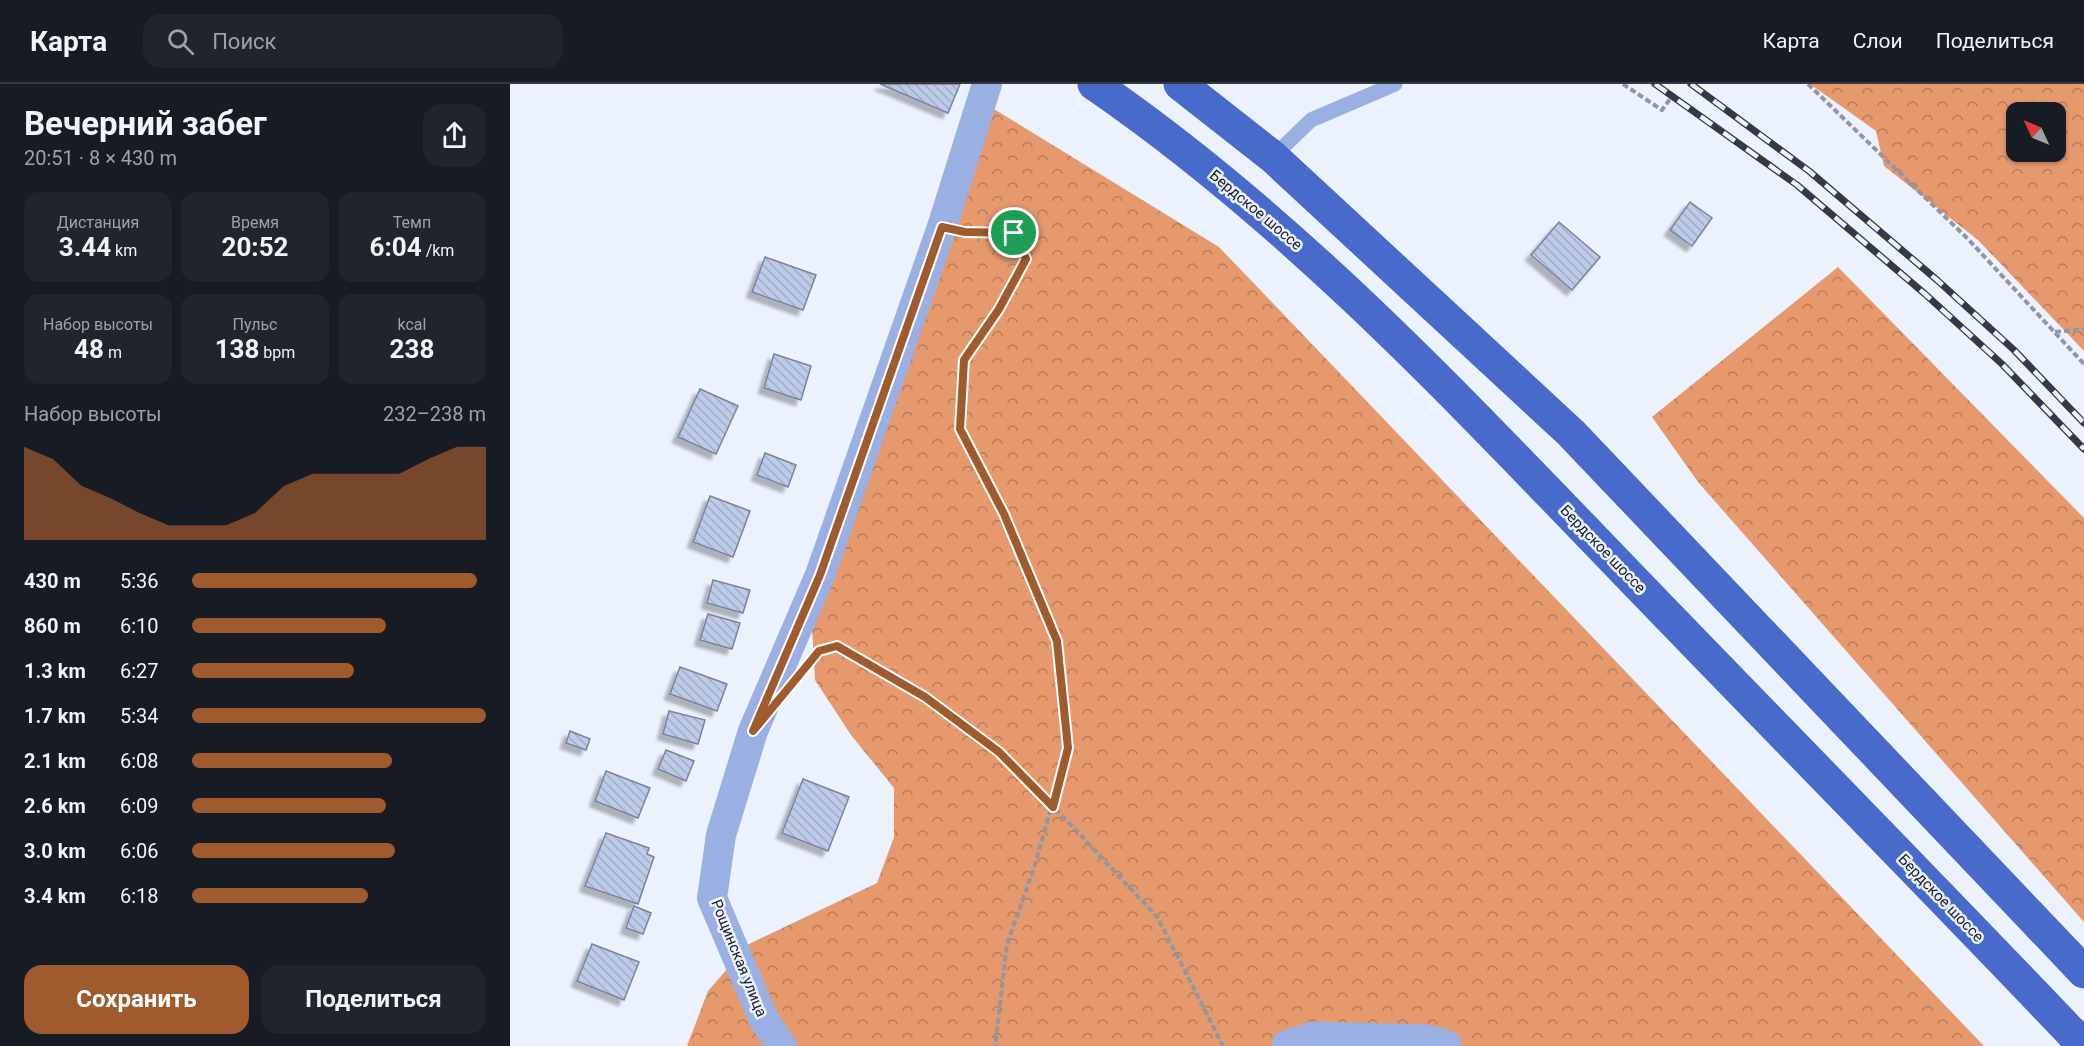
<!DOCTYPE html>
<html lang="ru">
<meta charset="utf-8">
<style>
body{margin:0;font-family:Roboto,sans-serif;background:#20242c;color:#f1f3f6;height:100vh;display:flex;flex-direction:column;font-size:22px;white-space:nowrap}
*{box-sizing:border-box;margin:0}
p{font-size:20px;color:#9ea1a6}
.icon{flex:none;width:33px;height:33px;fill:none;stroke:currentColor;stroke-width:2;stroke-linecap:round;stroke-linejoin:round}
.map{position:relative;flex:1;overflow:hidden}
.details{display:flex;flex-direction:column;background:#171b24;width:510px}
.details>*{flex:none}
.needle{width:39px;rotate:314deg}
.tools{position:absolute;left:1496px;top:18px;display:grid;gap:12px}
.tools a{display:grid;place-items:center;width:60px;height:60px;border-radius:12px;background:#171b24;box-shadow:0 2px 4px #0004;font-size:30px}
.pin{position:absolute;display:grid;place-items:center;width:51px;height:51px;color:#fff;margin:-26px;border:3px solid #fff;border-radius:50%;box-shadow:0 2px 6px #0007}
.round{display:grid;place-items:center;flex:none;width:63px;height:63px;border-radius:18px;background:#20242c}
.head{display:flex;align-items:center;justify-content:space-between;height:102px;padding:0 24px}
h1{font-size:33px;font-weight:700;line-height:45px}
.figures{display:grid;grid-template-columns:repeat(3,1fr);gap:9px;height:102px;padding:6px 24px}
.figures div{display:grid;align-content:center;border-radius:15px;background:#20242c;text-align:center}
.figures b{font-size:26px;font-weight:700}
.figures small{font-size:16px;font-weight:400}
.figures p{font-size:16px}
.chart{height:168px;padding:12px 24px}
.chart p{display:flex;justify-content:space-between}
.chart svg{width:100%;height:108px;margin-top:6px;fill:#9f5a2e;opacity:.7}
.primary-button{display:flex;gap:12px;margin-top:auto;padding:12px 24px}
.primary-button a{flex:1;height:69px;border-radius:18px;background:#9f5a2e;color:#fff;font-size:24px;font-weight:700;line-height:69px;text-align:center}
.primary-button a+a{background:#20242c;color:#f1f3f6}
ul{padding:0 24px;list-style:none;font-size:20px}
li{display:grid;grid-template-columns:96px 72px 1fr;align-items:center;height:45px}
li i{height:15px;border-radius:8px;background:#9f5a2e}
header{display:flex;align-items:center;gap:36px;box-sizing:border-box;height:84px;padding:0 30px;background:#171b24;border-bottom:2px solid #363941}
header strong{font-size:28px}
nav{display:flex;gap:33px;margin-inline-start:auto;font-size:21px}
.search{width:420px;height:54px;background:#20242c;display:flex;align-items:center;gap:15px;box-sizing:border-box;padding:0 21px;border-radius:18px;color:#9ea1a6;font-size:22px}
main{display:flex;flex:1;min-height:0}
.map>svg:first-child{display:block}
</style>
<header>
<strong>Карта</strong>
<div class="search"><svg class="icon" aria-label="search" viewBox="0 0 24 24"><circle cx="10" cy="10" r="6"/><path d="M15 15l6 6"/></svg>Поиск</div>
<nav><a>Карта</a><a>Слои</a><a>Поделиться</a></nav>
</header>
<main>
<section class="details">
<div class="head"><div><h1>Вечерний забег</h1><p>20:51 · 8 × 430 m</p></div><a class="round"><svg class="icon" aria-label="share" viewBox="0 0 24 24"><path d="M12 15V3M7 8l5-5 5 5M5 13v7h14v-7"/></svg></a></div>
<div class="figures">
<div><p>Дистанция</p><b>3.44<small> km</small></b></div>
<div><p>Время</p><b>20:52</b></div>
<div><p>Темп</p><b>6:04<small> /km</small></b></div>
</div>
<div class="figures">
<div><p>Набор высоты</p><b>48<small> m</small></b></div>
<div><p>Пульс</p><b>138<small> bpm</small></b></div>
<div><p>kcal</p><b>238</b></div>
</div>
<div class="chart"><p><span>Набор высоты</span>232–238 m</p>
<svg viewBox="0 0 160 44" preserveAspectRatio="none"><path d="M0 44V6L10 11L20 22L30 27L40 33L50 38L60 38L70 38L80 33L90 22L100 17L110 17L120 17L130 17L140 11L150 6L160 6V44z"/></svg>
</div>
<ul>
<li><b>430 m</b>5:36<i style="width:97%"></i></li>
<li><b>860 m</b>6:10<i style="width:66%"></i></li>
<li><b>1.3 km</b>6:27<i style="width:55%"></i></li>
<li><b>1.7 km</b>5:34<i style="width:100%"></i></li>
<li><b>2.1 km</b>6:08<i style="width:68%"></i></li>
<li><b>2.6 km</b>6:09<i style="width:66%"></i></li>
<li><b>3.0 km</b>6:06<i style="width:69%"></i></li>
<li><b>3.4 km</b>6:18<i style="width:60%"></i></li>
</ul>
<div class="primary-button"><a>Сохранить</a><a>Поделиться</a></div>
</section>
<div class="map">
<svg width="1574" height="962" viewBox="0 0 1574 962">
<defs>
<pattern id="forest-crowns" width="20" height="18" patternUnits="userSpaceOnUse" patternTransform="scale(1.5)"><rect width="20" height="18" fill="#e5996d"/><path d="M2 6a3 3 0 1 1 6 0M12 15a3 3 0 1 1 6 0" fill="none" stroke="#b97c5a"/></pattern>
<pattern id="building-back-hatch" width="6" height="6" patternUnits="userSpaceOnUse" patternTransform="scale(1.5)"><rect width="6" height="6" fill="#bdcbe9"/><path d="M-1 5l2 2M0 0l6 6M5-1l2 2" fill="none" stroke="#a2aec8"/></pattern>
<filter id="shadow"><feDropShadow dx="-5.5" dy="5.5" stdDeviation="1.5" flood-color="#0004"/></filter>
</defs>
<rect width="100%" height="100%" fill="#ebf1fd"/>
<path fill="url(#forest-crowns)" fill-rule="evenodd" d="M 1300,0 L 1574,0 L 1574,267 L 1468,156 L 1374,82 L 1366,47 ZM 1545,28 L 1545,68 L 1506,68 L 1506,28 Z
M 479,22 L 709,163 L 1474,962 L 177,962 L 198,907 L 239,860 L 367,799 L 384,753 L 384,704 L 341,651 L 305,596 L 302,543 Z
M 1328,183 L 1574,434 L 1574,838 L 1188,398 L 1142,333 Z"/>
<path fill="url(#building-back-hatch)" stroke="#7784a0" stroke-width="1.5" filter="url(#shadow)" d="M 370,0 L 450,0 L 438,29 Z
M 1180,118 L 1202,134 L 1182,162 L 1160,146 Z
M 1049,138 L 1090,173 L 1062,206 L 1021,171 Z
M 255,173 L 306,191 L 293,226 L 242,208 Z
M 264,270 L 301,282 L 291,316 L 254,304 Z
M 190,305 L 228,322 L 206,370 L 168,353 Z
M 255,369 L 286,381 L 278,403 L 247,391 Z
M 200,412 L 240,427 L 223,473 L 183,458 Z
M 203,496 L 240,506 L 233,529 L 197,519 Z
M 198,530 L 230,539 L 222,565 L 190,556 Z
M 170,583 L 217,600 L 207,627 L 160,610 Z
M 159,627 L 195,636 L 188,660 L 153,650 Z
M 60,647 L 80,655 L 76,666 L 56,659 Z
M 156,666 L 184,677 L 176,697 L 148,685 Z
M 96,687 L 140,704 L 128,734 L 85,717 Z
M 293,695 L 339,713 L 318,767 L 272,749 Z
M 96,749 L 139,764 L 137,770 L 144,773 L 128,820 L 75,802 Z
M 124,822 L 141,829 L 133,850 L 116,844 Z
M 82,860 L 129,878 L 114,916 L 67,897 Z"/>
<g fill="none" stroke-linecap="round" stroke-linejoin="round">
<path stroke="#9196a2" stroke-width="4" stroke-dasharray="6 3" stroke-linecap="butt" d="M 1113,0 L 1152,26 L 1163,11
M 1298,0 L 1458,155 L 1574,280
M 459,148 L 504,149 L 516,175 L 489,225 L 454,276 L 450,345 L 494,430 L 547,557 L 558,664 L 524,784 L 497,860 L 485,962
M 1545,248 L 1574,245
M 306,570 L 309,567 L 327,562 L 415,613 L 488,668 L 563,743 L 648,834 L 713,962"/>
<path stroke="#9ab0e2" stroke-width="15" d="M 763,73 L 801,36 L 885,0"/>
<path stroke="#9ab0e2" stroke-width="30" d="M 272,962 L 254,936 L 202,814 L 211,751 L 243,647 L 310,491 L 432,143 L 477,0"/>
<path stroke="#9ab0e2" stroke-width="33" d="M 778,962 L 803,954 L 916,957 L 935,962"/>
<path stroke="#486acb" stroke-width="33" d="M 584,0 C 779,134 942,308 1105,477 C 1261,639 1419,799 1574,962
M 670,0 L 763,73 L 1061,349 L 1574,888"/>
<g stroke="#343944" stroke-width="7">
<path id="rail" d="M 1145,0 L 1287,101 L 1415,210 L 1492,280 L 1574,365
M 1181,0 L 1299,87 L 1427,196 L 1504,266 L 1574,339"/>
</g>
<use href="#rail" stroke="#ebf1fd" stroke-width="4.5" stroke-dasharray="14" stroke-linecap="butt"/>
</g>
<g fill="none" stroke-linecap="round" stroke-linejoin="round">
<g stroke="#fff" stroke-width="12">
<path id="route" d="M 432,143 L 455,148 L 504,149 L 516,175 L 489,225 L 454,276 L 450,345 L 494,430 L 547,557 L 558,664 L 543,723 L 489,668 L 415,613 L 327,562 L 309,567 L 243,647 L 310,491 Z"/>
</g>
<use href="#route" stroke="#9f5a2e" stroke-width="8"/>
</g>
<g text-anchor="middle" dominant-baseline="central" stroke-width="5" stroke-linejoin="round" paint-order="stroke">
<g font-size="15" fill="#191e29" stroke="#ebf1fd">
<text transform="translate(746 126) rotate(40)">Бердское шоссе</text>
<text transform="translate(1093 465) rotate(46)">Бердское шоссе</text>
<text transform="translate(1431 814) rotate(46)">Бердское шоссе</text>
<text transform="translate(229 874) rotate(68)">Рощинская улица</text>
</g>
</g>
</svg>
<div class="tools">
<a><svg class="needle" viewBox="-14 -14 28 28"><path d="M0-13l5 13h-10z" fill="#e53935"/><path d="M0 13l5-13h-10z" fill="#9ea1a6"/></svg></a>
</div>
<div class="pin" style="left:504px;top:149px;background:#1e9e55"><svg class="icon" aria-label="arrive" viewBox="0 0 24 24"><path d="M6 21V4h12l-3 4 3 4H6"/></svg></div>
</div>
</main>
